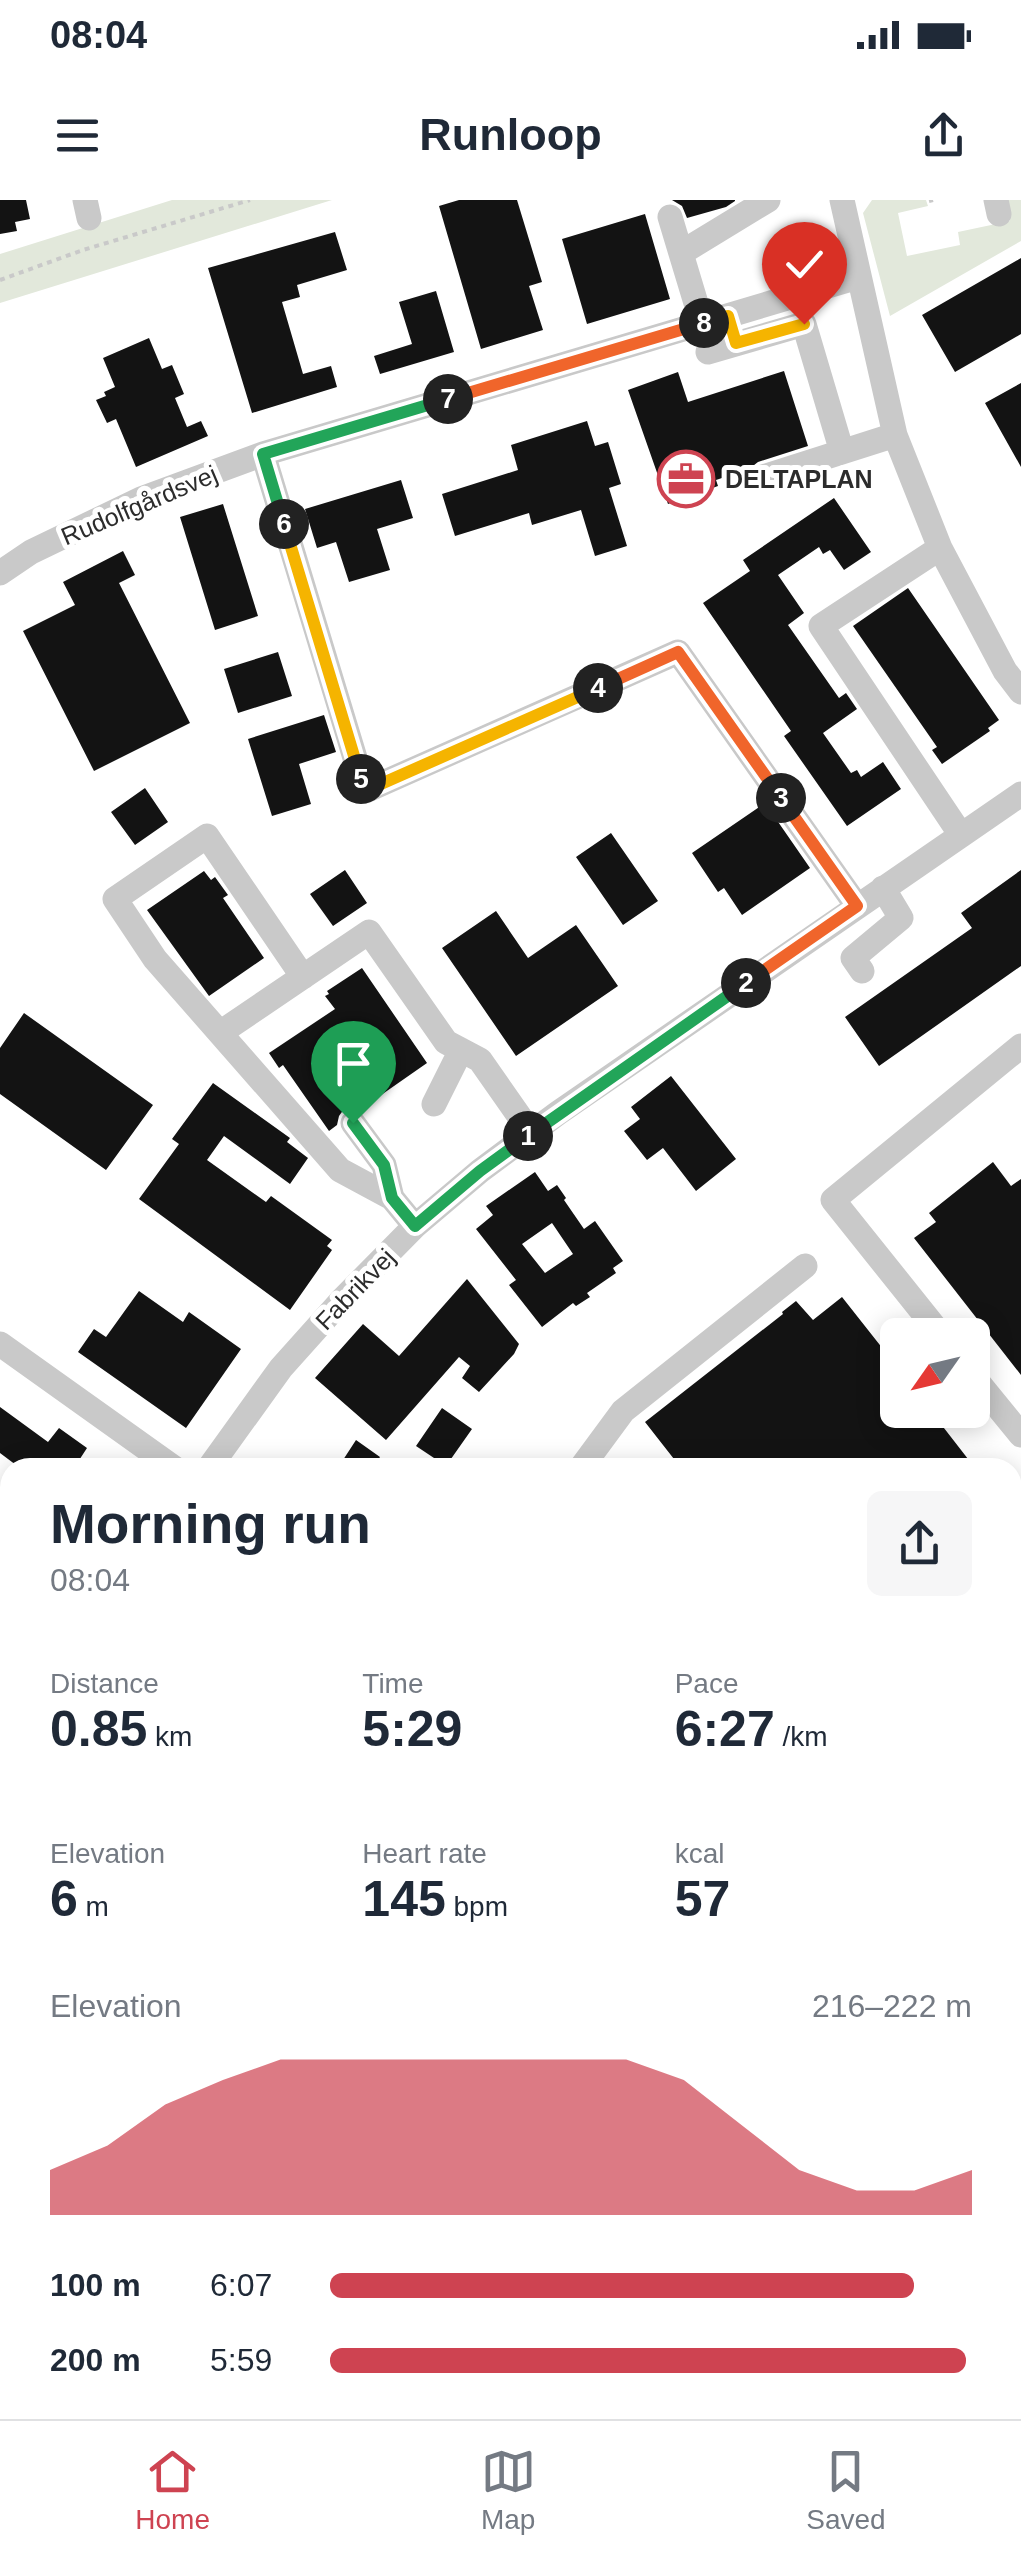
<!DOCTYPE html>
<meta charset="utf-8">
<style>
body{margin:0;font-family:Helvetica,sans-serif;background:#f6f6f7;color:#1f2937;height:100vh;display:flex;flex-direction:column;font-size:38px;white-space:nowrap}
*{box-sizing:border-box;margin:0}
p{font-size:32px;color:#747a83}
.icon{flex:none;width:55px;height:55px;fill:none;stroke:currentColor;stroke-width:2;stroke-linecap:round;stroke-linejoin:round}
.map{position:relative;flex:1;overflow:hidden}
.sheet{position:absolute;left:0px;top:1258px;width:1022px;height:962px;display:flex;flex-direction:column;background:#fff;border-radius:30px 30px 0 0;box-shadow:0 5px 25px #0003}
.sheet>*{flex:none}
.needle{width:65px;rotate:236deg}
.fabs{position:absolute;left:880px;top:1118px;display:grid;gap:20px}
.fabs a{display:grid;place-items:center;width:110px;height:110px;border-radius:15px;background:#fff;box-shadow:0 5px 25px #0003;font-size:50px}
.pin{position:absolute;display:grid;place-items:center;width:85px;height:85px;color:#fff;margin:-102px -42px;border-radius:50% 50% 50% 0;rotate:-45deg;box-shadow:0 0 10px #0007}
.pin .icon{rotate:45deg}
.km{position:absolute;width:50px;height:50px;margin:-25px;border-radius:50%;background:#222;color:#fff;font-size:28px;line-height:50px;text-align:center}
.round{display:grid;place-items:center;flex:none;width:105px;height:105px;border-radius:15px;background:#f6f6f7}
.head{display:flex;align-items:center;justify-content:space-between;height:170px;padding:0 50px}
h1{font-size:55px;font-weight:600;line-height:75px}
.metrics{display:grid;grid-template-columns:repeat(3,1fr);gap:15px;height:170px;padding:10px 50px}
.metrics div{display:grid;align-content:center}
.metrics b{font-size:50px;font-weight:600}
.metrics small{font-size:28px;font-weight:400}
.metrics p{font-size:28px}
.chart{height:280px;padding:20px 50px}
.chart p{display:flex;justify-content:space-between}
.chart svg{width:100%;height:180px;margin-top:10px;fill:#ce4351;opacity:.7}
ul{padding:0 50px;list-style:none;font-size:32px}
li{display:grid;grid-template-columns:160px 120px 1fr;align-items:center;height:75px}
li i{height:25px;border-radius:12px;background:#ce4351}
.status{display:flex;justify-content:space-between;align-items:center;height:70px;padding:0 50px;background:#fff;direction:ltr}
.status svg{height:28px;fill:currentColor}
header{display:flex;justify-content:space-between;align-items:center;height:130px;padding:0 50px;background:#fff;font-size:45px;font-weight:600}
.dock{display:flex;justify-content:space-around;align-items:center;height:140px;border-top:2px solid #e0e1e3;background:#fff;font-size:28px;color:#747a83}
.dock a{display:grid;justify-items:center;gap:5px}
.dock .on{color:#ce4351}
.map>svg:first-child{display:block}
</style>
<div class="status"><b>08:04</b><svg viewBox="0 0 49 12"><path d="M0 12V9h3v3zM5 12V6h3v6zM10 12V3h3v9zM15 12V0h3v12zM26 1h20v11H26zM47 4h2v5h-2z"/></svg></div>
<header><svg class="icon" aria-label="menu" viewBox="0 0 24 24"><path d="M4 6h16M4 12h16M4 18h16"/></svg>Runloop<svg class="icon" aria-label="share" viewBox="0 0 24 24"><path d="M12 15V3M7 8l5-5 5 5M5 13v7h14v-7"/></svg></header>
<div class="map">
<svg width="1021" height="2219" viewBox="0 0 1021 2219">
<rect width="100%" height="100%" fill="#fff"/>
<path fill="#e2e8db" d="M 172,0 L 332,0 L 0,103 L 0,54 Z
M 872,0 L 926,0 L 928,6 L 898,13 L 907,56 L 960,45 L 958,32 L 1010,21 L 1007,0 L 1021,0 L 1021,41 L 890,116 L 863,13 Z"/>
<path fill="#131313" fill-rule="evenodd" d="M 0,0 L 26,0 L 30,19 L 15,22 L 17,31 L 0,34 Z
M 459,0 L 517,0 L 542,82 L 529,86 L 543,130 L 481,149 L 439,6 Z
M 672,0 L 735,0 L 735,1 L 726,7 L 687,18 L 682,6 Z
M 645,14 L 670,99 L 587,124 L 562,39 Z
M 335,32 L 347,70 L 297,85 L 300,97 L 282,102 L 303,174 L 331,166 L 337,187 L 252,213 L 208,68 Z
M 1021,58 L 1021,134 L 955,172 L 922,115 Z
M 436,91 L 454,152 L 380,174 L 374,156 L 412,144 L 399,102 Z
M 149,138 L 162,169 L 172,165 L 184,194 L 175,198 L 187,227 L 201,221 L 208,236 L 136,267 L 116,219 L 107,223 L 96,200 L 106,196 L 104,192 L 115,187 L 103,158 Z
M 784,171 L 808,246 L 758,262 L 749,269 L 716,280 L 718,286 L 668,304 L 628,190 L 678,172 L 688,202 Z
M 1021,183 L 1021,267 L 985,203 Z
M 587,221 L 595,246 L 608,242 L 621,284 L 609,288 L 627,346 L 595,356 L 581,310 L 532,325 L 529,313 L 455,336 L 442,294 L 518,270 L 511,245 Z
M 401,280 L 413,318 L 377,329 L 390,370 L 349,382 L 336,342 L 317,348 L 305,309 Z
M 834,298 L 871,352 L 844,370 L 830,350 L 823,354 L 819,347 L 778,375 L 804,413 L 788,425 L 839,498 L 846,493 L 857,509 L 823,533 L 851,573 L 857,570 L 861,577 L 883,562 L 901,589 L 847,626 L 784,536 L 791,531 L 703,403 L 750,371 L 743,360 Z
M 223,304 L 258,416 L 215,430 L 180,317 Z
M 123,351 L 135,375 L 119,383 L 190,523 L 94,571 L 23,431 L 75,405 L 63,382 Z
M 908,388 L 999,520 L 988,528 L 990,531 L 942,564 L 932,550 L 937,547 L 853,426 Z
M 278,452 L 292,496 L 238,513 L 224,469 Z
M 324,515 L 336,552 L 299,564 L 311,604 L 272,616 L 248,539 Z
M 145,588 L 168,622 L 135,645 L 111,612 Z
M 765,603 L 810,668 L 742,715 L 724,688 L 718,692 L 692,653 Z
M 611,633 L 658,701 L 623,725 L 576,657 Z
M 345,670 L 367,703 L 333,726 L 310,694 Z
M 1021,670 L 1021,766 L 879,866 L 845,817 L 972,728 L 961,713 Z
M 204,671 L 211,680 L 215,677 L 228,695 L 223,698 L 264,758 L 209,796 L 147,710 Z
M 496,711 L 528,758 L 576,725 L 618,786 L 516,856 L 442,748 Z
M 362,768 L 427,863 L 361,909 L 352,907 L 344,909 L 339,916 L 337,925 L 329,931 L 283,865 L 279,868 L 269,853 L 335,809 L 325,796 L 329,794 L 327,791 Z
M 24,813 L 153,905 L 106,970 L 0,894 L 0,848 Z
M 671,876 L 736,959 L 696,991 L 663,948 L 647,960 L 624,931 L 640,919 L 631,907 Z
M 213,883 L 290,938 L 287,942 L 308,958 L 290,984 L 224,936 L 207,960 L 266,1002 L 271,996 L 332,1040 L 327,1046 L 332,1050 L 290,1110 L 139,999 L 179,944 L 172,939 Z
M 993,962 L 1011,986 L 1021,979 L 1021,1175 L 914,1038 L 936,1022 L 929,1013 Z
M 535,972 L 548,991 L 557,985 L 566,998 L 564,1000 L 584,1029 L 595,1021 L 623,1061 L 613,1068 L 616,1073 L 587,1093 L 590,1097 L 576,1106 L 573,1103 L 542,1127 L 509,1085 L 516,1080 L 476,1029 L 493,1015 L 486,1006 ZM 552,1023 L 573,1054 L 545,1073 L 522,1044 Z
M 467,1079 L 519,1144 L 514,1154 L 479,1192 L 462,1178 L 470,1166 L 459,1157 L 386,1240 L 315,1178 L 363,1124 L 399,1156 Z
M 139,1091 L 183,1122 L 189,1112 L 241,1149 L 186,1228 L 78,1152 L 94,1129 L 106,1137 Z
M 842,1097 L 898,1168 L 898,1210 L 930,1210 L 975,1268 L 681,1268 L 645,1222 L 783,1114 L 782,1112 L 796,1101 L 813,1120 Z
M 0,1207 L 48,1242 L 59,1228 L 87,1248 L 74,1268 L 20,1268 L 0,1253 Z
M 442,1208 L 472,1229 L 446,1266 L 416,1246 Z
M 356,1240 L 380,1257 L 373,1268 L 355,1268 L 343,1260 Z"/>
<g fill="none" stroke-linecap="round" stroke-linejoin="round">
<path stroke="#c9c9c9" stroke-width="4" stroke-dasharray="5 5" stroke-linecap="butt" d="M 929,1 L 933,0
M 0,80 L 83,50 L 250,0
M 0,2167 L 10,2153
M 274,2210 L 274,2219"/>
<path stroke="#c9c9c9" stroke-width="25" d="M 85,0 L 89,18
M 842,0 L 895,235 L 940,348 L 1005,471 L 1021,492
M 996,0 L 999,14
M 670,17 L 702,123
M 681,53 L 768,0
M 708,152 L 804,124 L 842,252
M 263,254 L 365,591 L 678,452 L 857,706
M 763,277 L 895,235
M 940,348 L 821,426 L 961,635
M 0,373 L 31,352 L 141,299 L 263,254 L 858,77
M 862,771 L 853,758 L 901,718 L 883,688
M 303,777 L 207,636 L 115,699 L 155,759 L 340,970 L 392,998 L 415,1026
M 220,833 L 369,732 L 446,842 L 480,860 L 531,933
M 434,904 L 461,850
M 353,923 L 384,965 L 392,998
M 941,1135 L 833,1000 L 1021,846
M 0,1144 L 174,1268
M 972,1175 L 1021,1235
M 209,1268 L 281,1168 L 341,1101 L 415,1026 L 480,971 L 558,913 L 1021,594
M 581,1268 L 623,1211 L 805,1066
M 0,1443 L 10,1450
M 0,1486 L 10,1491
M 0,1640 L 10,1644
M 1012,1640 L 1021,1642
M 198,2210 L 213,2216 L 240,2219
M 536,2210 L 561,2219
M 145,2219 L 146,2210"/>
<path stroke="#a4a4a4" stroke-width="32" d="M 0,1713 L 10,1717
M 0,1740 L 10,1744
M 1012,2073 L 1021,2076
M 1012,2101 L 1021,2104"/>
<path stroke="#818181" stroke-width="2.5" d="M 0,1403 L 10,1410
M 1012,2001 L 1021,2005"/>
</g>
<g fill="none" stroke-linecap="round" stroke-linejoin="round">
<g stroke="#fff" stroke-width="20">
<path id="split-1" d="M 353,923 L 384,965 L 392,998 L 415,1026 L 480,971 L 528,936"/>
</g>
<g stroke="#fff" stroke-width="20">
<path id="split-2" d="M 528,936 L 746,783"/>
</g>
<g stroke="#fff" stroke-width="20">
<path id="split-3" d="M 746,783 L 857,706 L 781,598"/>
</g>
<g stroke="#fff" stroke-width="20">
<path id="split-4" d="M 598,488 L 678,452 L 781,598"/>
</g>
<g stroke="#fff" stroke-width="20">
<path id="split-5" d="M 361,579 L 365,591 L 598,488"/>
</g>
<g stroke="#fff" stroke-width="20">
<path id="split-6" d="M 284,324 L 361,579"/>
</g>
<g stroke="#fff" stroke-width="20">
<path id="split-7" d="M 284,324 L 263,254 L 448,199"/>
</g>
<g stroke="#fff" stroke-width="20">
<path id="split-8" d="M 448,199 L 704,123"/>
</g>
<g stroke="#fff" stroke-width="20">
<path id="split-9" d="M 704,123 L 728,116 L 736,143 L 804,124"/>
</g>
<use href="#split-1" stroke="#22a559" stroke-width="12"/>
<use href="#split-2" stroke="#22a559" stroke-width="12"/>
<use href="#split-3" stroke="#f0652b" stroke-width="12"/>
<use href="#split-4" stroke="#f0652b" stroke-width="12"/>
<use href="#split-5" stroke="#f5b400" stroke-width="12"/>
<use href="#split-6" stroke="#f5b400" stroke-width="12"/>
<use href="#split-7" stroke="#22a559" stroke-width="12"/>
<use href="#split-8" stroke="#f0652b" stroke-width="12"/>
<use href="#split-9" stroke="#f5b400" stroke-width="12"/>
</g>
<defs>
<g id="office-ring" transform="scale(2.875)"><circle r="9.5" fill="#fff" stroke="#ce4351" stroke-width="1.5"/><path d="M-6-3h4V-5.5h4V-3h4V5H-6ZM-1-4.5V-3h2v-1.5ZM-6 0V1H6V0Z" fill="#ce4351"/></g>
</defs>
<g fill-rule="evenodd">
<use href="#office-ring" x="686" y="279"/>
</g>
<g text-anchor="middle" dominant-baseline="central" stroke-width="10" stroke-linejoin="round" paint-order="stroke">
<g font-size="25" font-weight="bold" fill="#2c2c2c" stroke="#fff" text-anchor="start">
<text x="725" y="279">DELTAPLAN</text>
</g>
<g font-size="25" fill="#2c2c2c" stroke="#fff">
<text transform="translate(139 305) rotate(-23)">Rudolfgårdsvej</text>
<text transform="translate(355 1089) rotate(-46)">Fabrikvej</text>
</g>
</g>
</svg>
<div class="fabs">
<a><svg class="needle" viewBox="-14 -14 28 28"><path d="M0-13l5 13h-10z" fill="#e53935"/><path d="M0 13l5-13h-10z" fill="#747a83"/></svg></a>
</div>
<div class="pin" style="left:353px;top:923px;background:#1e9e55"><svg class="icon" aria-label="arrive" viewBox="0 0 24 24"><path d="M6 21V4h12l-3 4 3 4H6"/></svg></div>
<div class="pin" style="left:804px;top:124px;background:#d93025"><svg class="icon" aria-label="check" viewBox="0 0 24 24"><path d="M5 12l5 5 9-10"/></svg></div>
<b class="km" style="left:528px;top:936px">1</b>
<b class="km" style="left:746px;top:783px">2</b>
<b class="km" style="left:781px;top:598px">3</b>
<b class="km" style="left:598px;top:488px">4</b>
<b class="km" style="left:361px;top:579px">5</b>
<b class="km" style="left:284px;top:324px">6</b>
<b class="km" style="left:448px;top:199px">7</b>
<b class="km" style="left:704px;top:123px">8</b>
<section class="sheet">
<div class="head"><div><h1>Morning run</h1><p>08:04</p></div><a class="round"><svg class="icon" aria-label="share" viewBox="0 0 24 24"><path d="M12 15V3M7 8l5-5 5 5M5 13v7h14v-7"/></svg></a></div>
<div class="metrics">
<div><p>Distance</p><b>0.85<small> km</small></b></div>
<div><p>Time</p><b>5:29</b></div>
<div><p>Pace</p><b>6:27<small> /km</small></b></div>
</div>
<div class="metrics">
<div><p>Elevation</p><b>6<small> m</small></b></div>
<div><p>Heart rate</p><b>145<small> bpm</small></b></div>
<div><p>kcal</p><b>57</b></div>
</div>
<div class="chart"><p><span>Elevation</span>216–222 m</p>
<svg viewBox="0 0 160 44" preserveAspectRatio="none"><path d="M0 44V33L10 27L20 17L30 11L40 6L50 6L60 6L70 6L80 6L90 6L100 6L110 11L120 22L130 33L140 38L150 38L160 33V44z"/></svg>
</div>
<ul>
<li><b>100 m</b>6:07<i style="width:91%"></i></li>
<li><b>200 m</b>5:59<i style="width:99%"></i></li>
</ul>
</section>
</div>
<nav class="dock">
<a class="on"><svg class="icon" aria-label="home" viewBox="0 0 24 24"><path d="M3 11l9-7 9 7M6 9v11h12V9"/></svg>Home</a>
<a><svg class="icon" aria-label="map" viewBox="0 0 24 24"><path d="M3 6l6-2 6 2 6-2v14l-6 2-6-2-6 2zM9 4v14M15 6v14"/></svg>Map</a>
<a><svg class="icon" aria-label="saved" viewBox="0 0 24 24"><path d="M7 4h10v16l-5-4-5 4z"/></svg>Saved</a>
</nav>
